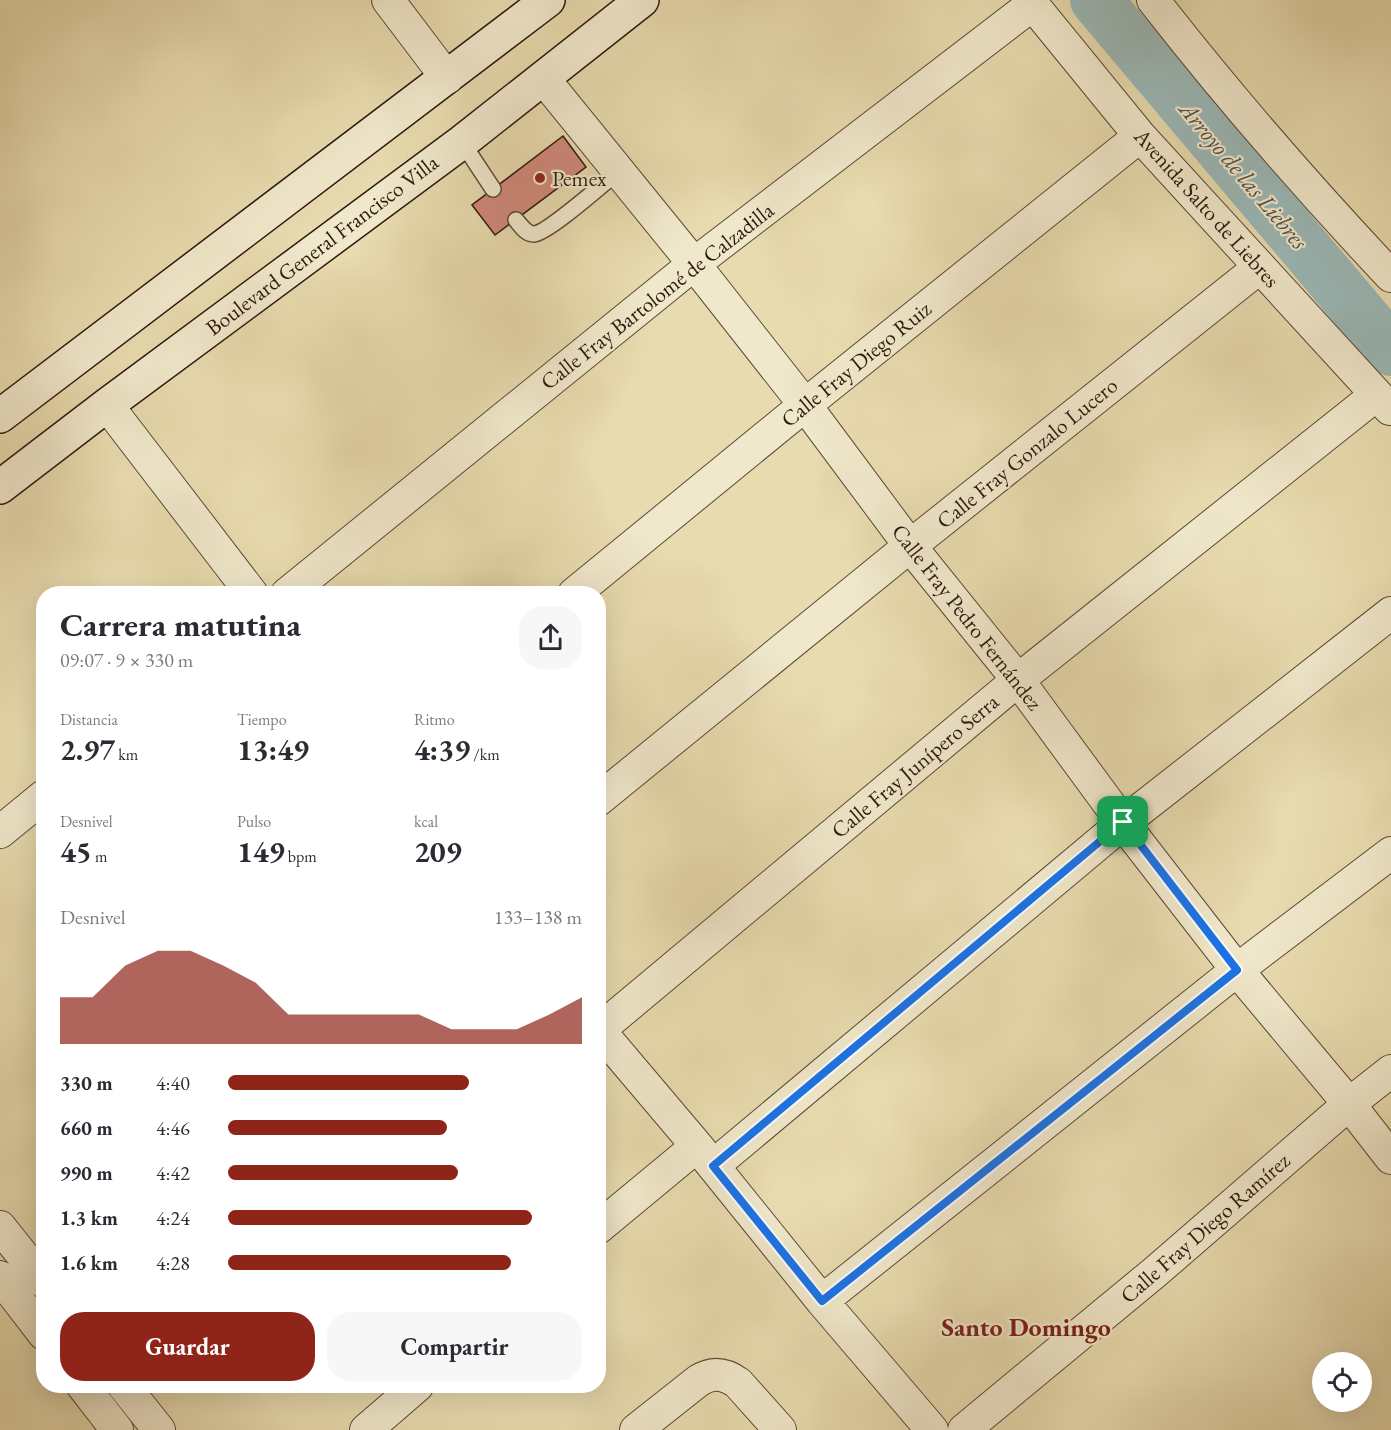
<!DOCTYPE html>
<html lang="es">
<meta charset="utf-8">
<style>
body{margin:0;font-family:"EB Garamond",serif;background:#f7f7f7;color:#2b2b33;height:100vh;display:flex;flex-direction:column;font-size:22px;white-space:nowrap}
*{box-sizing:border-box;margin:0}
p{font-size:20px;color:#7c7c81}
.icon{flex:none;width:33px;height:33px;fill:none;stroke:currentColor;stroke-width:2;stroke-linecap:round;stroke-linejoin:round}
.map{position:relative;flex:1;overflow:hidden}
.panel{position:absolute;left:36px;top:586px;width:570px;height:807px;display:flex;flex-direction:column;background:#fff;border-radius:24px;box-shadow:0 6px 24px #0002}
.panel>*{flex:none}
.buttons{position:absolute;left:1312px;top:1352px;display:grid;gap:12px}
.buttons a{display:grid;place-items:center;width:60px;height:60px;border-radius:50%;background:#fff;box-shadow:0 6px 24px #0002;font-size:30px}
.pin{position:absolute;display:grid;place-items:center;width:51px;height:51px;color:#fff;margin:-26px;border-radius:12px;box-shadow:0 3px 9px #0006}
.round{display:grid;place-items:center;flex:none;width:63px;height:63px;border-radius:24px;background:#f7f7f7}
.head{display:flex;align-items:center;justify-content:space-between;height:102px;padding:0 24px}
h1{font-size:33px;font-weight:700;line-height:45px}
.figures{display:grid;grid-template-columns:repeat(3,1fr);gap:9px;height:102px;padding:6px 24px}
.figures div{display:grid;align-content:center}
.figures b{font-size:30px;font-weight:700}
.figures small{font-size:16px;font-weight:400}
.figures p{font-size:16px}
.chart{height:168px;padding:12px 24px}
.chart p{display:flex;justify-content:space-between}
.chart svg{width:100%;height:108px;margin-top:6px;fill:#8f2418;opacity:.7}
.primary-button{display:flex;gap:12px;margin-top:auto;padding:12px 24px}
.primary-button a{flex:1;height:69px;border-radius:24px;background:#8f2418;color:#fff;font-size:24px;font-weight:700;line-height:69px;text-align:center}
.primary-button a+a{background:#f7f7f7;color:#2b2b33}
ul{padding:0 24px;list-style:none;font-size:20px}
li{display:grid;grid-template-columns:96px 72px 1fr;align-items:center;height:45px}
li i{height:15px;border-radius:8px;background:#8f2418}
.map>svg:first-child{display:block}
</style>
<div class="map">
<svg width="1391" height="1430" viewBox="0 0 1391 1430">
<rect width="100%" height="100%" fill="#e8dbaf"/>
<filter id="stains"><feTurbulence type="fractalNoise" baseFrequency=".00333" numOctaves="4"/><feColorMatrix values="0 0 0 0 .2 0 0 0 0 .09 0 0 0 0 .02 0 0 0 .5 -.17"/></filter>
<radialGradient id="worn" r=".72"><stop offset=".6" stop-color="#630" stop-opacity="0"/><stop offset="1" stop-color="#630" stop-opacity=".3"/></radialGradient>
<g fill="none" stroke-linecap="round" stroke-linejoin="round">
<path stroke="#9bb8b6" stroke-width="52" d="M 1096,0 L 1391,350"/>
</g>
<path fill="#cf8879" stroke="#2e180e" stroke-width="1.5" d="M 563,136 L 586,167 L 495,235 L 472,205 Z"/>
<g fill="none" stroke-linecap="round" stroke-linejoin="round">
<g stroke="#5c4936" stroke-width="18">
<path id="service" d="M 462,142 L 493,189
M 516,220 C 521,226 526,234 534,234 C 548,233 605,182 619,171"/>
</g>
<g stroke="#5c4936" stroke-width="34">
<path id="minor" d="M 388,0 L 447,78
M 1029,0 L 1140,136 L 1390,409
M 1153,0 C 1228,96 1308,188 1391,276
M 543,78 L 694,264 L 805,405 L 910,546 L 1018,680 L 1123,823 L 1237,970 L 1349,1104 L 1391,1158
M 107,405 L 252,594
M 287,594 L 694,264 L 1033,4
M 574,594 L 805,405 L 1140,136
M 598,800 L 910,546 L 1260,267
M 0,832 L 44,796
M 598,1029 L 697,1146 L 822,1301 L 932,1430
M 599,1030 L 1018,680 L 1376,395
M 713,1166 L 1123,823 L 1391,613
M 0,1227 L 44,1282
M 598,1228 L 697,1146
M 0,1277 L 44,1334
M 822,1301 L 1237,970 L 1391,853
M 83,1386 L 117,1430
M 124,1386 L 159,1430
M 366,1430 L 417,1386
M 636,1430 L 698,1381 C 712,1372 724,1373 738,1383 L 780,1430
M 964,1430 L 1154,1273 L 1349,1104 L 1391,1071"/>
</g>
<g stroke="#2e180e" stroke-width="36">
<path id="secondary" d="M 0,416 L 548,0
M 0,487 L 107,405 L 462,142 L 642,0"/>
</g>
<use href="#service" stroke="#f0e8cb" stroke-width="15"/>
<use href="#minor" stroke="#f0e8cb" stroke-width="32"/>
<use href="#secondary" stroke="#f0e8cb" stroke-width="33"/>
</g>
<g fill="none" stroke-linecap="round" stroke-linejoin="round">
<g stroke="#fff" stroke-width="12">
<path id="route" d="M 1123,822 L 1237,970 L 822,1301 L 713,1166 Z"/>
</g>
<use href="#route" stroke="#1a73e8" stroke-width="8"/>
</g>
<circle fill="#8f2418" stroke="#f0e8cb" stroke-width="2" cx="540" cy="178" r="6"/>
<g text-anchor="middle" dominant-baseline="central" stroke-width="4.5" stroke-linejoin="round" paint-order="stroke">
<g font-size="22" fill="#2e180e" stroke="#f0e8cb" text-anchor="start">
<text x="552" y="178">Pemex</text>
</g>
<g font-size="22" fill="#2e180e" stroke="#f0e8cb">
<text transform="translate(1207 208) rotate(48)">Avenida Salto de Liebres</text>
<text transform="translate(322 245) rotate(-37)">Boulevard General Francisco Villa</text>
<text transform="translate(657 296) rotate(-38)">Calle Fray Bartolomé de Calzadilla</text>
<text transform="translate(856 364) rotate(-39)">Calle Fray Diego Ruiz</text>
<text transform="translate(1027 453) rotate(-39)">Calle Fray Gonzalo Lucero</text>
<text transform="translate(967 617) rotate(52)">Calle Fray Pedro Fernández</text>
<text transform="translate(915 766) rotate(-40)">Calle Fray Junípero Serra</text>
<text transform="translate(1205 1228) rotate(-41)">Calle Fray Diego Ramírez</text>
</g>
<g font-size="24" font-style="italic" fill="#545049" stroke="#f0e8cb">
<text transform="translate(1244 175) rotate(50)">Arroyo de las Liebres</text>
</g>
<g font-size="26" font-weight="bold" fill="#7a1f14" stroke="#f0e8cb">
<text x="1026" y="1327">Santo Domingo</text>
</g>
</g>
<rect width="100%" height="100%" filter="url(#stains)"/>
<rect width="100%" height="100%" fill="url(#worn)"/>
</svg>
<div class="buttons">
<a><svg class="icon" aria-label="locate" viewBox="0 0 24 24"><circle cx="12" cy="12" r="6"/><path d="M12 2v4M12 18v4M2 12h4M18 12h4"/></svg></a>
</div>
<div class="pin" style="left:1123px;top:822px;background:#1e9e55"><svg class="icon" aria-label="arrive" viewBox="0 0 24 24"><path d="M6 21V4h12l-3 4 3 4H6"/></svg></div>
<section class="panel">
<div class="head"><div><h1>Carrera matutina</h1><p>09:07 · 9 × 330 m</p></div><a class="round"><svg class="icon" aria-label="share" viewBox="0 0 24 24"><path d="M12 15V3M7 8l5-5 5 5M5 13v7h14v-7"/></svg></a></div>
<div class="figures">
<div><p>Distancia</p><b>2.97<small> km</small></b></div>
<div><p>Tiempo</p><b>13:49</b></div>
<div><p>Ritmo</p><b>4:39<small> /km</small></b></div>
</div>
<div class="figures">
<div><p>Desnivel</p><b>45<small> m</small></b></div>
<div><p>Pulso</p><b>149<small> bpm</small></b></div>
<div><p>kcal</p><b>209</b></div>
</div>
<div class="chart"><p><span>Desnivel</span>133–138 m</p>
<svg viewBox="0 0 160 44" preserveAspectRatio="none"><path d="M0 44V25L10 25L20 12L30 6L40 6L50 12L60 19L70 32L80 32L90 32L100 32L110 32L120 38L130 38L140 38L150 32L160 25V44z"/></svg>
</div>
<ul>
<li><b>330 m</b>4:40<i style="width:68%"></i></li>
<li><b>660 m</b>4:46<i style="width:62%"></i></li>
<li><b>990 m</b>4:42<i style="width:65%"></i></li>
<li><b>1.3 km</b>4:24<i style="width:86%"></i></li>
<li><b>1.6 km</b>4:28<i style="width:80%"></i></li>
</ul>
<div class="primary-button"><a>Guardar</a><a>Compartir</a></div>
</section>
</div>
